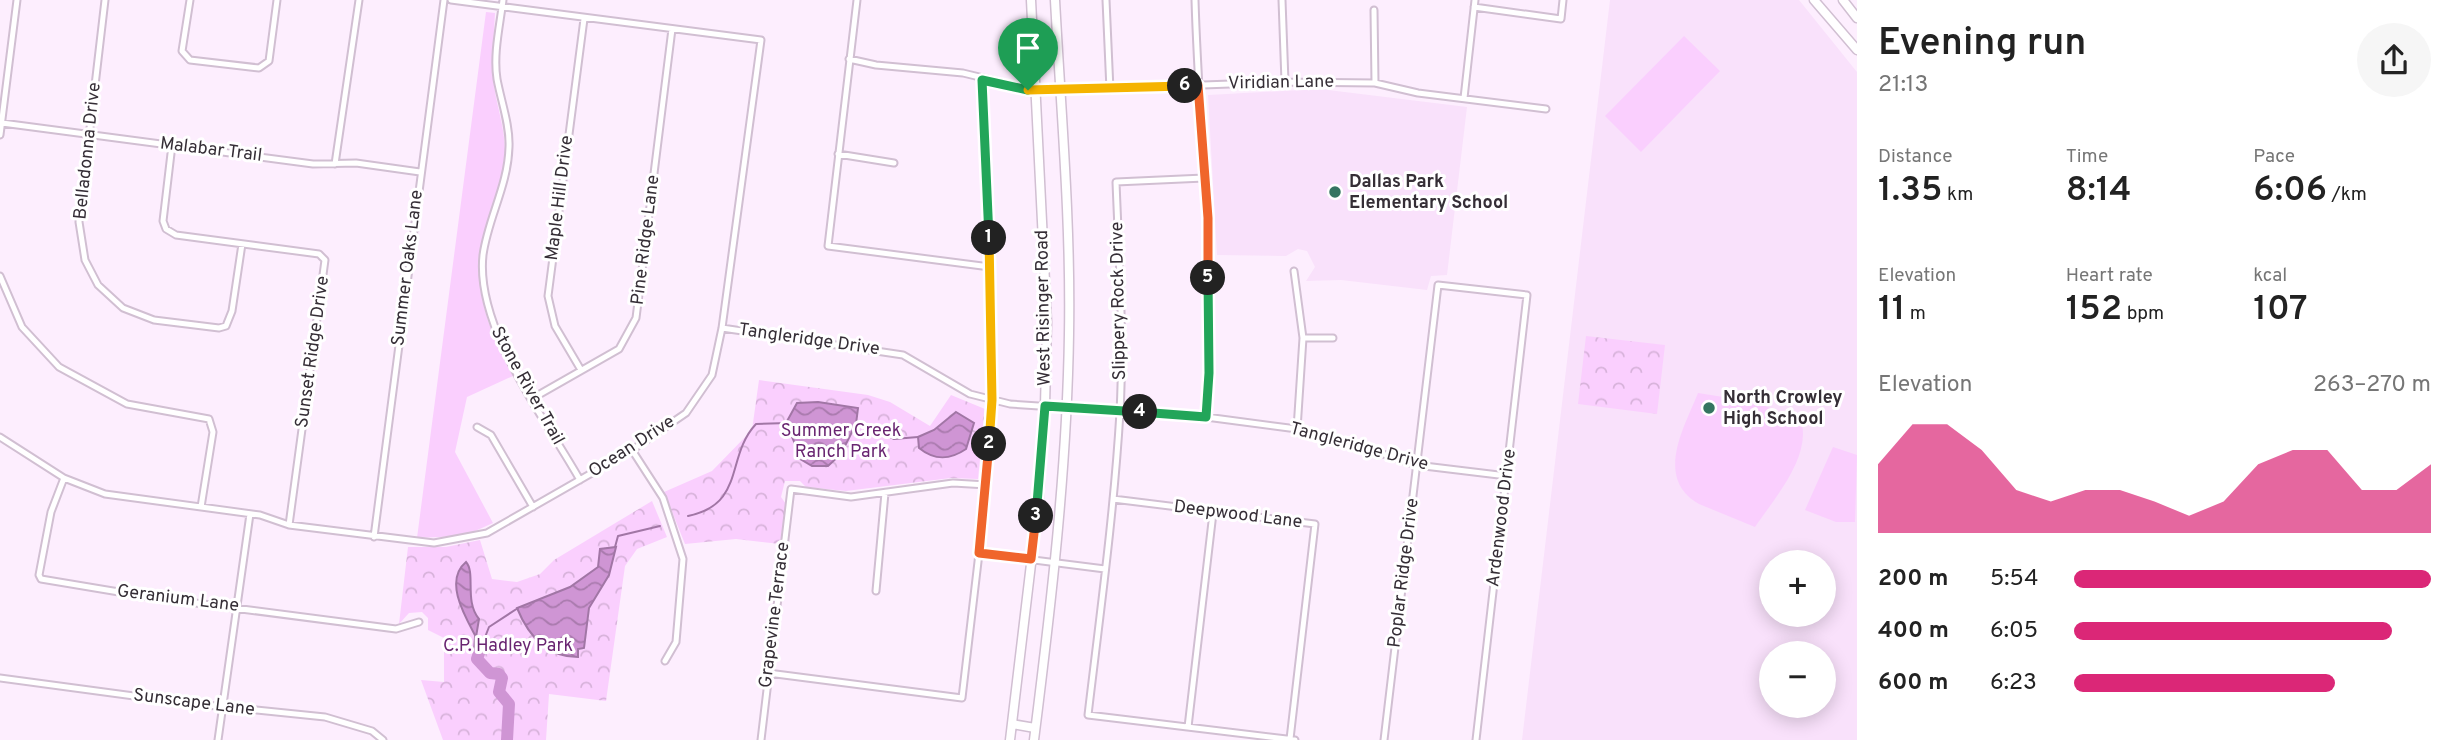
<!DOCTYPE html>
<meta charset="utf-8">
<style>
body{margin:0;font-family:Overpass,sans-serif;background:#f6f6f6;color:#222;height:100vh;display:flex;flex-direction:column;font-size:26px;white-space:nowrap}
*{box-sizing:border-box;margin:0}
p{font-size:23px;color:#767676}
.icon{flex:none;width:38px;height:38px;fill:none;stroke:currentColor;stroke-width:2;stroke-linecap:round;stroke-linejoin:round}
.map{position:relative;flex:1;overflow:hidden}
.sheet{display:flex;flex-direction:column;background:#fff;width:595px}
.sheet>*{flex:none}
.tools{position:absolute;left:1759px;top:550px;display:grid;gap:14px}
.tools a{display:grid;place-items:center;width:77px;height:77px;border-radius:50%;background:#fff;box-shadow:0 4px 18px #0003;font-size:35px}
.pin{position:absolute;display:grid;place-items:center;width:60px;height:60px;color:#fff;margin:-72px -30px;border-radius:50% 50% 50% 0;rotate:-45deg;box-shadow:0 0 7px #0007}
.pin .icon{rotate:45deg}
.km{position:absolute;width:35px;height:35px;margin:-18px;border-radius:50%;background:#222;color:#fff;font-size:19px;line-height:35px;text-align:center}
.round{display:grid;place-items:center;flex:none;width:74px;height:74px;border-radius:37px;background:#f6f6f6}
.headline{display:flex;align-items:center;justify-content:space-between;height:119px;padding:0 21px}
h1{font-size:38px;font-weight:600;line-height:52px}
.figures{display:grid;grid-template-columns:repeat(3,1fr);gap:10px;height:119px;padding:7px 21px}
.figures div{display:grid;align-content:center}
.figures b{font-size:35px;font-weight:600}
.figures small{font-size:19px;font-weight:400}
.figures p{font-size:19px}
.chart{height:196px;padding:14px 21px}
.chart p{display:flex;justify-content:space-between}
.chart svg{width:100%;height:126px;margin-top:7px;fill:#db2777;opacity:.7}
ul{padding:0 21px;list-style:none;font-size:23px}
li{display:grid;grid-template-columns:112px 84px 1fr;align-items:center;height:52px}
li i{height:18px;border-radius:9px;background:#db2777}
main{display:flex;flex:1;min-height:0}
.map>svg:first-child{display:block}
</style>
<main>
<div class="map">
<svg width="1857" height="740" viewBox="0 0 1857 740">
<defs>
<pattern id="park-crowns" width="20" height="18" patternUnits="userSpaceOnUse" patternTransform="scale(1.75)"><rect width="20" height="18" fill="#facffe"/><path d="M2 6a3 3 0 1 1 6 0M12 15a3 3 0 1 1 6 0" fill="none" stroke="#d7b2da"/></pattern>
<pattern id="water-waves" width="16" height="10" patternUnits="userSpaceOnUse" patternTransform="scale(1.75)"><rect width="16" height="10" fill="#cf95d4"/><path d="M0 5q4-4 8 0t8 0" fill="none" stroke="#a97aad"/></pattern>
</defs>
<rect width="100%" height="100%" fill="#fdeefe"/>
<path fill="#f9e1fb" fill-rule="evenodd" d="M 1610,0 L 1799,0 L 1857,72 L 1857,740 L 1522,740 ZM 1771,562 L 1824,562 L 1824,614 L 1771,614 ZM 1771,653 L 1824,653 L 1824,705 L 1771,705 Z
M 1320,89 L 1467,107 L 1447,275 L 1431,276 L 1427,290 L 1341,280 L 1306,281 L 1315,267 L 1307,251 L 1298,249 L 1286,256 L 1217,255 L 1208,95 Z"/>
<path fill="#facffe" d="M 486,12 L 495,13 C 494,34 492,56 493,77 C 495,102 505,126 505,151 C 504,180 492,202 485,229 C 469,283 488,329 513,376 L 467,397 L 455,452 L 493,523 L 464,536 L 417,538 Z
M 1684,36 L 1720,71 L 1641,152 L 1605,116 Z
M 1698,393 L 1755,402 L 1801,421 C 1812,456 1774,499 1755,527 L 1699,504 C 1654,478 1684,428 1698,393 Z
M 1833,447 L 1857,455 L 1855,522 L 1836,522 L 1805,510 Z"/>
<path fill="url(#park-crowns)" d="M 1586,336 L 1665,345 L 1657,414 L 1578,404 Z
M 759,380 L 868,395 L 890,402 L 930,426 L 951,395 L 985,409 L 978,479 L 951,478 L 846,491 L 806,487 L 800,481 L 785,481 L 781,497 L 786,504 L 780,544 L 736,539 L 685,544 L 664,492 L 712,471 L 752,430 Z
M 652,501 L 667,537 L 637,549 L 625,566 L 606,701 L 549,694 L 546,740 L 443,740 L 421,680 L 444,682 L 444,638 L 428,630 L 428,618 L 422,612 L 409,613 L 399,624 L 408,547 L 446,547 L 480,540 L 492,579 L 517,582 L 540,574 L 554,560 Z"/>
<path fill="url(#water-waves)" stroke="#a176a5" stroke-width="2" d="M 818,402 L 858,408 L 856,424 L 841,454 L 828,466 L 812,466 L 797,457 L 799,453 L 786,423 L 797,403 Z
M 956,412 L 974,423 L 966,449 C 950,460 935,461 919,448 L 918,437 L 934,430 Z
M 616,547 L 609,575 L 589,608 L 584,648 L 578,649 L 578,657 C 547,657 528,635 517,608 L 570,587 L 598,567 L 600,549 Z
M 466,562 C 476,573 464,601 479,619 L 476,637 C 466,618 443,581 466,562 Z"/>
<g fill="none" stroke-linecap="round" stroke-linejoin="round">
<path stroke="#a176a5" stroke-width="2" d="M 856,424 L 870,426 L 894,439 L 918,437
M 688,516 C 746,504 725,457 756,424 L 788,423
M 615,547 L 618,536 L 660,526
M 475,637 L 474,651 L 478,654
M 480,650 L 489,627 L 518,608"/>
<path stroke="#cf95d4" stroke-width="12" d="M 480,650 L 477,659 L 490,673 L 499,674 L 502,678 L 499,692 L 509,704 L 507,740"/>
<g stroke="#d1bfd2" stroke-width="9">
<path id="street" d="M 105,0 L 79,222 L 85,260 L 98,285 L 123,308 L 154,320 L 219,328 L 226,326 L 232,311 L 242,244
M 190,0 L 182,51 L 190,60 L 259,68 L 269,61 L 277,0
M 503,0 C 500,25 493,54 497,79 C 501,101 510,125 509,147 C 508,186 488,218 483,255 C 475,328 545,418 580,480
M 857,0 L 828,246 L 990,267
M 1106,0 L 1110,90
M 1195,0 C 1199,139 1217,278 1206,417
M 1282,0 L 1285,82
M 1474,7 L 1561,19 L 1563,0
M 1374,10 L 1375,83
M 849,59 L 876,65 L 963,73 L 1037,91 L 1285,82 L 1375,83 L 1418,93 L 1546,109
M 1464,98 L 1475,0
M 2,123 L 313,164 L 356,163 L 420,172
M 0,135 L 17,0
M 172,145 L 163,221 L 166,229 L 176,235 L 319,254 L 325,260 L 289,525
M 838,154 L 894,163
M 335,164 L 359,0
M 1204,178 L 1116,182 C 1119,259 1124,335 1120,412 C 1114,513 1100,614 1088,715 L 1295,740
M 1294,271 L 1303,338 L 1297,429
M 0,276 L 22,327 L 59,367 L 127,404 L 209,419 L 213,432 L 201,507
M 722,328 L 903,355 L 970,394 L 1010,404 L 1206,417 L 1297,429 L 1347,442 L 1416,465 L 1507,476
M 1303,338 L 1333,338
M 581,370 L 555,326 L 548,296 L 584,19
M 533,398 L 619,349 L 636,318 L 672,29
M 477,427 L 491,435 L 533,507
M 0,437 L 64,478 L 105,494 L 260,515 L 289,525 L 434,543 L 487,533 L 632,450 L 686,413 L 712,375 L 722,328 L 761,40 L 451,0
M 632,450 L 663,498 L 683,559 L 676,642 L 665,661
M 64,478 L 51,512 L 39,575 L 41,579 L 149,597 L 396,629 L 419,622
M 1113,499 L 1315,524 L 1290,739
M 374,537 L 444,0
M 979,553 L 1105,569
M 876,591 L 885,493
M 768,673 L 962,698 L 987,485 L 992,400 L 982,80
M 0,678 L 186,703 L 325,717 L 372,731 L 383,740
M 1188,727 L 1213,513
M 218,740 L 250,514
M 761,740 L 791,489 L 851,497 L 953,483 L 987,485
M 1384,740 L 1438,285 L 1527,295 L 1476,740"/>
</g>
<g stroke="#d1bfd2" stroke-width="11">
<path id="secondary" d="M 1814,0 L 1857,50
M 1843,0 L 1857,18
M 1012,724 L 1035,728
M 1010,740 L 1039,497 L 1045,406 L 1047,322 L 1031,0
M 1034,740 C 1051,605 1067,470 1069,334 C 1071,223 1061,111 1055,0"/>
</g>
<use href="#street" stroke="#fff" stroke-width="5"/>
<use href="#secondary" stroke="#fff" stroke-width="8"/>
</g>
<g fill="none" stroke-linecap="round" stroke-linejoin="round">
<g stroke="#fff" stroke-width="14">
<path id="split-1" d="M 989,238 L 982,80 L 1028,90"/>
</g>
<g stroke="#fff" stroke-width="14">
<path id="split-2" d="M 989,238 L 992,400 L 989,444"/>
</g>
<g stroke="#fff" stroke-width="14">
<path id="split-3" d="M 989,444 L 979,553 L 1031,559 L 1036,516"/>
</g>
<g stroke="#fff" stroke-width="14">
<path id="split-4" d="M 1036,516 L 1045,406 L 1140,412"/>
</g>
<g stroke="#fff" stroke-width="14">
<path id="split-5" d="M 1140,412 L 1206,417 L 1209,373 L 1208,278"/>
</g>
<g stroke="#fff" stroke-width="14">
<path id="split-6" d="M 1185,86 L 1198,85 L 1208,218 L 1208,278"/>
</g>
<g stroke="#fff" stroke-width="14">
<path id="split-7" d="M 1028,90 L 1185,86"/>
</g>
<use href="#split-1" stroke="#22a559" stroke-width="9"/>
<use href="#split-2" stroke="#f5b400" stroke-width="9"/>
<use href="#split-3" stroke="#f0652b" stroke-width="9"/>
<use href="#split-4" stroke="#22a559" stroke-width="9"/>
<use href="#split-5" stroke="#22a559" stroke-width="9"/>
<use href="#split-6" stroke="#f0652b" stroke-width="9"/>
<use href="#split-7" stroke="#f5b400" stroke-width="9"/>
</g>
<g fill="#357461" stroke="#fff" stroke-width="2.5">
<circle cx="1335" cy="192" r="7"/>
<circle cx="1709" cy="408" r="7"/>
</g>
<g text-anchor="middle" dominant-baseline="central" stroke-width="6" stroke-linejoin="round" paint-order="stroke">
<g font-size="18" fill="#352e36" stroke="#fff">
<text transform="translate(1281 83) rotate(-1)">Viridian Lane</text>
<text transform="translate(211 150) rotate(7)">Malabar Trail</text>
<text transform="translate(88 151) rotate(-84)">Belladonna Drive</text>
<text transform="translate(560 198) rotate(-83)">Maple Hill Drive</text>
<text transform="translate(646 240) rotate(-83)">Pine Ridge Lane</text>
<text transform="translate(408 268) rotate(-83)">Summer Oaks Lane</text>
<text transform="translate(1119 301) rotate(-91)">Slippery Rock Drive</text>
<text transform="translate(1044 308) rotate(-91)">West Risinger Road</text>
<text transform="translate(809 340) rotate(8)">Tangleridge Drive</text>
<text transform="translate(313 352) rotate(-82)">Sunset Ridge Drive</text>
<text transform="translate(527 386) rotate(61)">Stone River Trail</text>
<text transform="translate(632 447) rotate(-33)">Ocean Drive</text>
<text transform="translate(1359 447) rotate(15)">Tangleridge Drive</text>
<text transform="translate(1238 515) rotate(7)">Deepwood Lane</text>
<text transform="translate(1502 518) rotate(-83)">Ardenwood Drive</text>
<text transform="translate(1404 573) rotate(-83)">Poplar Ridge Drive</text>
<text transform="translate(178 599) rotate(7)">Geranium Lane</text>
<text transform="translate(775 615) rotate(-83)">Grapevine Terrace</text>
<text transform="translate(194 703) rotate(7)">Sunscape Lane</text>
</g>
<g font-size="18" font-weight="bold" fill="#352e36" stroke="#fff" text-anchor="start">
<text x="1349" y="182">Dallas Park<tspan x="1349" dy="21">Elementary School</tspan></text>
<text x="1723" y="398">North Crowley<tspan x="1723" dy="21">High School</tspan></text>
</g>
<g font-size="18" fill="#692571" stroke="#fff">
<text x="841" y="431">Summer Creek<tspan x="841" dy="21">Ranch Park</tspan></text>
<text x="508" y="646">C.P. Hadley Park</text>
</g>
</g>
</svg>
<div class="tools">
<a>+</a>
<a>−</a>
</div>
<div class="pin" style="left:1028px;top:90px;background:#1e9e55"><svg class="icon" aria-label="arrive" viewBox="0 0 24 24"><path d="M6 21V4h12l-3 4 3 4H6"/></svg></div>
<b class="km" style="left:989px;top:238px">1</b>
<b class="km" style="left:989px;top:444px">2</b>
<b class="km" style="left:1036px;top:516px">3</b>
<b class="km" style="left:1140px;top:412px">4</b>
<b class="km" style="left:1208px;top:278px">5</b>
<b class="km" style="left:1185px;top:86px">6</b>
</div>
<section class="sheet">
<div class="headline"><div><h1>Evening run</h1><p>21:13</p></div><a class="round"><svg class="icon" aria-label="share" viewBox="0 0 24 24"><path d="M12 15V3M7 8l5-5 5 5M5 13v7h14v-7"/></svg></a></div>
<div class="figures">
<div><p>Distance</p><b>1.35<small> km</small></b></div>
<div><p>Time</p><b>8:14</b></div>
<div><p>Pace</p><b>6:06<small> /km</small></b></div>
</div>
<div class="figures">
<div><p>Elevation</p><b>11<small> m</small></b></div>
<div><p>Heart rate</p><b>152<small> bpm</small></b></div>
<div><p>kcal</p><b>107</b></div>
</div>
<div class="chart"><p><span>Elevation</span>263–270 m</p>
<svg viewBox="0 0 160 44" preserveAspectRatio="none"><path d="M0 44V20L10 6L20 6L30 15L40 29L50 33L60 29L70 29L80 33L90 38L100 33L110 20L120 15L130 15L140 29L150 29L160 20V44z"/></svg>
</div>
<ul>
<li><b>200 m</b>5:54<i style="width:100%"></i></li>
<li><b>400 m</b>6:05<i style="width:89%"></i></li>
<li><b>600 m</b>6:23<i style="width:73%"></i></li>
</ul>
</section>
</main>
